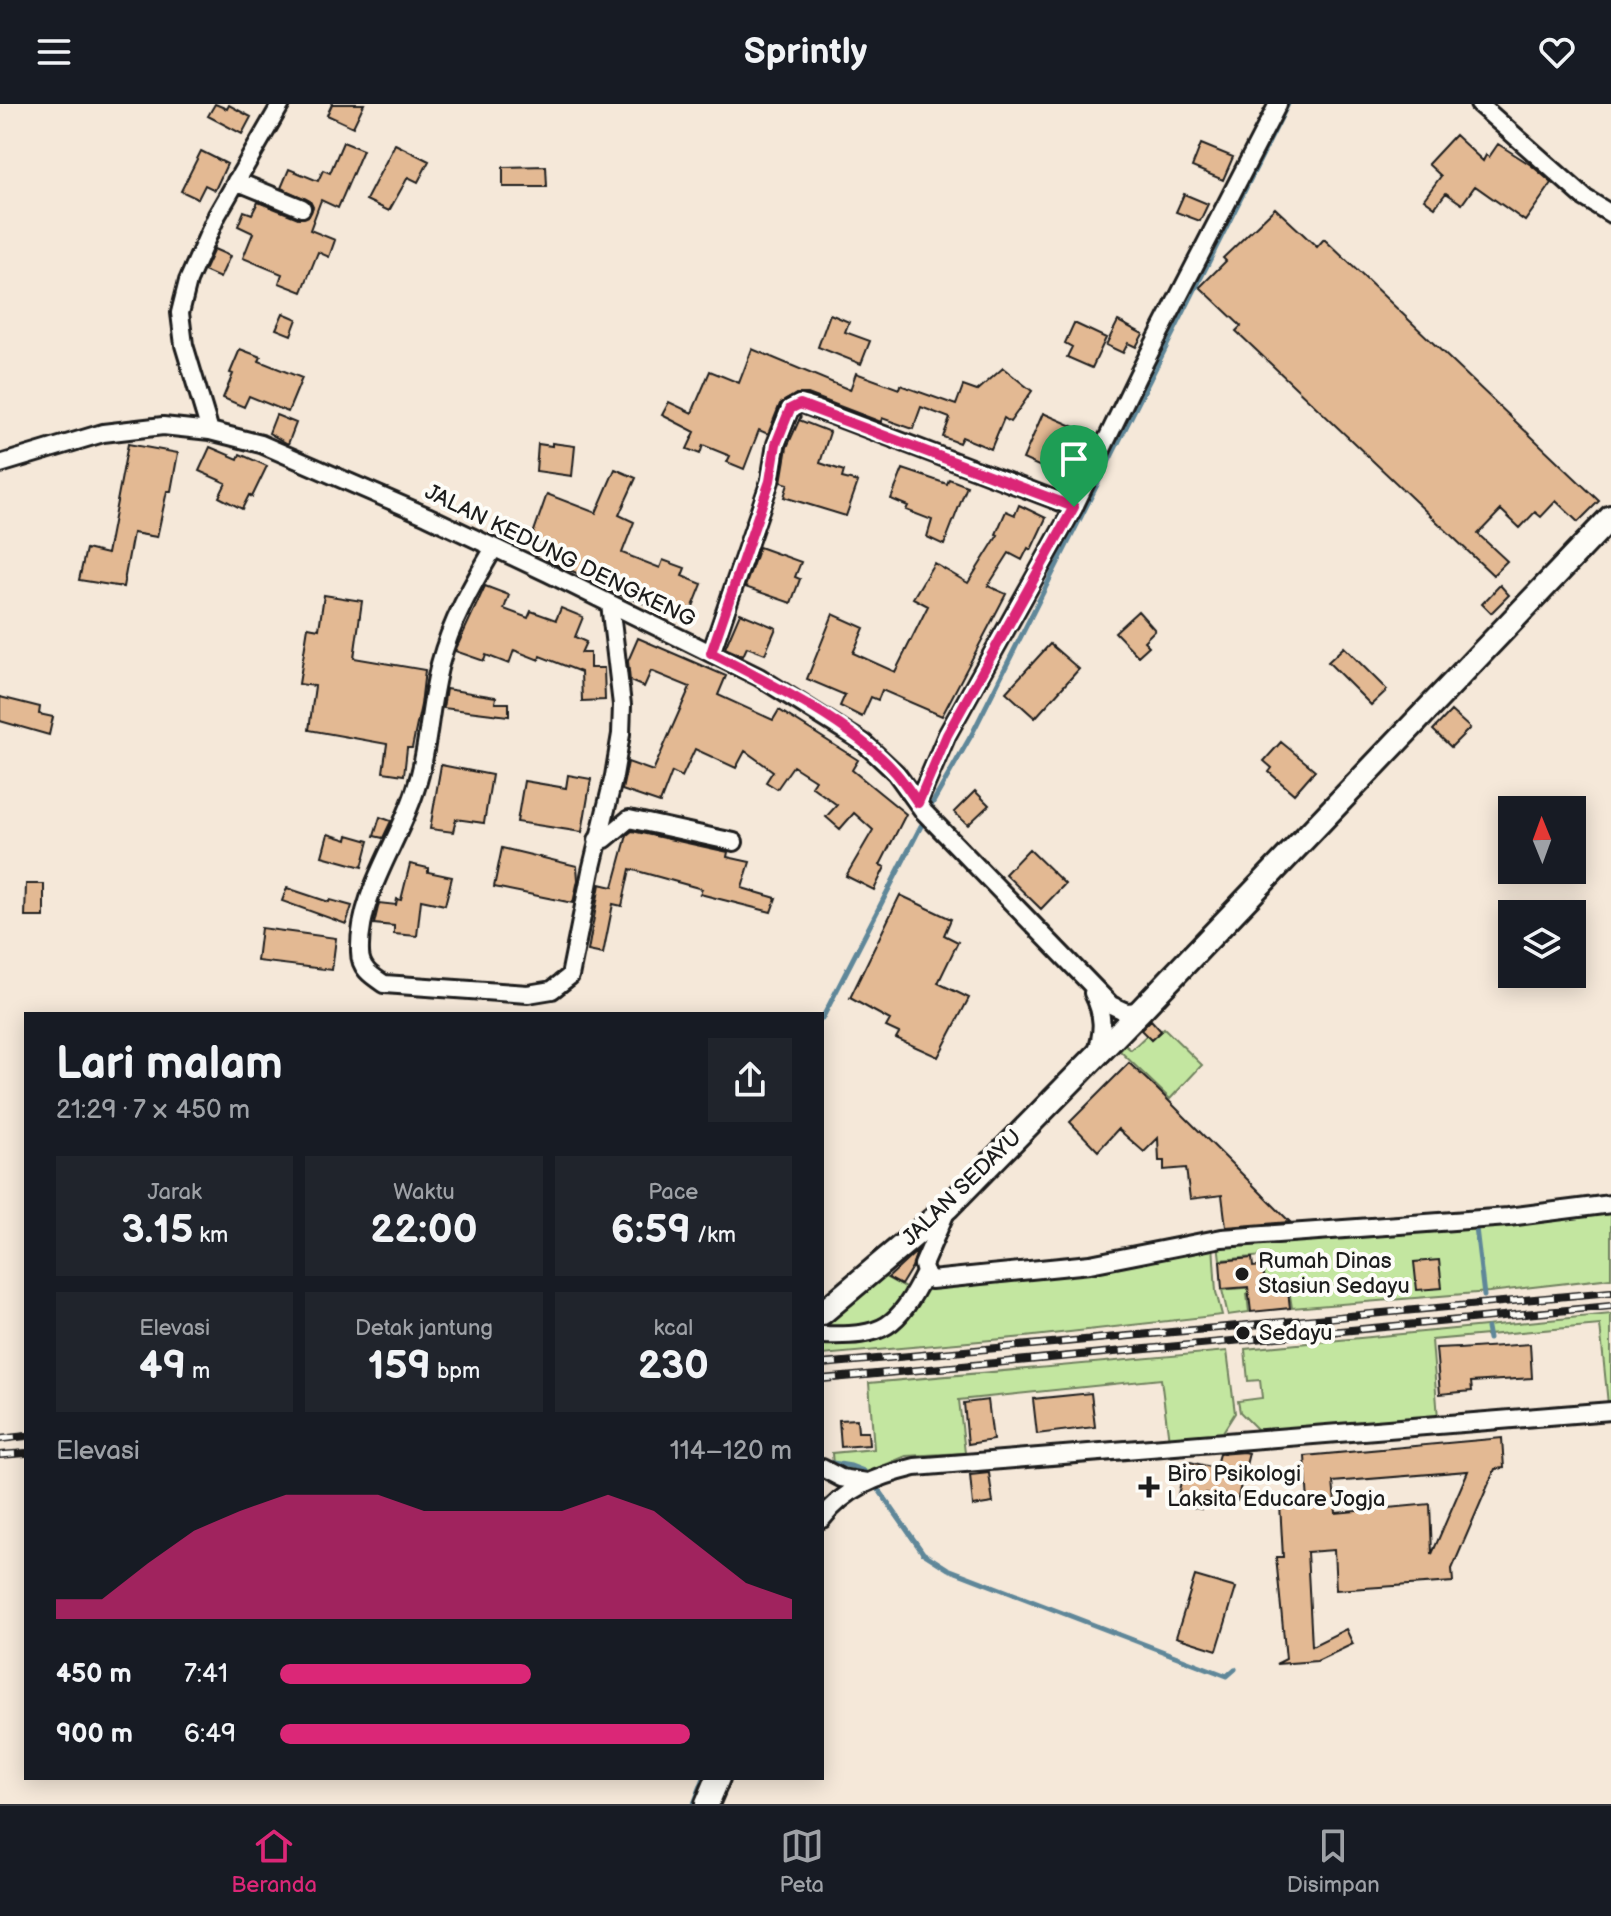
<!DOCTYPE html>
<html lang="id">
<meta charset="utf-8">
<style>
body{margin:0;font-family:"Balsamiq Sans",sans-serif;background:#20242c;color:#f1f3f6;height:100vh;display:flex;flex-direction:column;font-size:30px;white-space:nowrap}
*{box-sizing:border-box;margin:0}
p{font-size:26px;color:#9ea1a6}
.icon{flex:none;width:44px;height:44px;fill:none;stroke:currentColor;stroke-width:2;stroke-linecap:round;stroke-linejoin:round}
.map{position:relative;flex:1;overflow:hidden}
.panel{position:absolute;left:24px;top:908px;width:800px;height:768px;display:flex;flex-direction:column;background:#171b24;border-radius:0px;box-shadow:0 4px 20px #0003}
.panel>*{flex:none}
.needle{width:52px;rotate:359deg}
.buttons{position:absolute;left:1498px;top:692px;display:grid;gap:16px}
.buttons a{display:grid;place-items:center;width:88px;height:88px;border-radius:0px;background:#171b24;box-shadow:0 4px 20px #0003;font-size:40px}
.pin{position:absolute;display:grid;place-items:center;width:68px;height:68px;color:#fff;margin:-82px -34px;border-radius:50% 50% 50% 0;rotate:-45deg;box-shadow:0 0 8px #0007}
.pin .icon{rotate:45deg}
.round{display:grid;place-items:center;flex:none;width:84px;height:84px;border-radius:0px;background:#20242c}
.headline{display:flex;align-items:center;justify-content:space-between;height:136px;padding:0 32px}
h1{font-size:44px;font-weight:700;line-height:60px}
.figures{display:grid;grid-template-columns:repeat(3,1fr);gap:12px;height:136px;padding:8px 32px}
.figures div{display:grid;align-content:center;border-radius:0px;background:#20242c;text-align:center}
.figures b{font-size:40px;font-weight:700}
.figures small{font-size:22px;font-weight:400}
.figures p{font-size:22px}
.chart{height:224px;padding:16px 32px}
.chart p{display:flex;justify-content:space-between}
.chart svg{width:100%;height:144px;margin-top:8px;fill:#db2777;opacity:.7}
ul{padding:0 32px;list-style:none;font-size:26px}
li{display:grid;grid-template-columns:128px 96px 1fr;align-items:center;height:60px}
li i{height:20px;border-radius:10px;background:#db2777}
header{display:flex;justify-content:space-between;align-items:center;height:104px;padding:0 32px;background:#171b24;font-size:36px;font-weight:700}
.tab-bar{display:flex;justify-content:space-around;align-items:center;height:112px;border-top:2px solid #363941;background:#171b24;font-size:22px;color:#9ea1a6}
.tab-bar a{display:grid;justify-items:center;gap:4px}
.tab-bar .current{color:#db2777}
.map>svg:first-child{display:block}
</style>
<header><svg class="icon" aria-label="menu" viewBox="0 0 24 24"><path d="M4 6h16M4 12h16M4 18h16"/></svg>Sprintly<svg class="icon" aria-label="heart" viewBox="0 0 24 24"><path d="M12 20l-8-8c-3-5 5-10 8-4 3-6 11-1 8 4z"/></svg></header>
<div class="map">
<svg width="1611" height="1700" viewBox="0 0 1611 1700">
<rect width="100%" height="100%" fill="#f5e8d9"/>
<filter id="ink" filterUnits="userSpaceOnUse"><feTurbulence type="fractalNoise" baseFrequency=".0125" numOctaves="2"/><feDisplacementMap in="SourceGraphic" scale="16" xChannelSelector="R" yChannelSelector="G"/><feConvolveMatrix kernelMatrix="1 2 1 2 8 2 1 2 1" color-interpolation-filters="sRGB"/></filter>
<g filter="url(#ink)">
<path fill="#c3e6a0" stroke="#70815e" stroke-width="2" d="M 1164,924 L 1202,961 L 1170,995 L 1120,947 L 1125,941 L 1131,946 L 1147,931 L 1151,936 Z
M 1611,1106 L 1611,1174 L 1489,1188 L 1292,1204 L 1289,1185 L 1247,1190 L 1249,1208 L 1228,1211 L 1222,1186 L 1265,1182 L 1263,1152 L 1220,1156 L 1218,1139 Z
M 1213,1140 L 1216,1188 L 1222,1211 L 1025,1233 L 822,1251 L 822,1239 C 849,1236 887,1239 906,1217 C 916,1206 921,1191 932,1180 Z
M 880,1170 L 909,1186 L 886,1215 L 870,1221 L 823,1225 L 825,1218 Z
M 1611,1210 L 1611,1300 L 1608,1300 L 1600,1221 L 1432,1236 L 1438,1314 L 1262,1330 L 1240,1308 L 1238,1297 L 1262,1294 L 1260,1276 L 1248,1277 L 1245,1245 Z
M 1227,1247 L 1235,1309 L 1219,1334 L 1169,1337 L 1161,1275 L 959,1296 L 965,1349 L 906,1352 L 861,1371 L 833,1362 L 832,1349 L 874,1345 L 869,1279 Z"/>
<g fill="none" stroke-linecap="round" stroke-linejoin="round">
<path stroke="#5f8799" stroke-width="5" d="M 932,700 L 972,630 L 1288,0
M 822,915 L 921,722
M 1476,1124 L 1484,1192
M 1487,1224 L 1489,1235
M 827,1358 L 851,1362 L 864,1367
M 877,1383 L 923,1449 L 948,1465 L 1227,1572 L 1235,1565
M 694,1700 L 704,1674"/>
</g>
<path fill="#e3b993" stroke="#1c1c1c" stroke-width="2" fill-rule="evenodd" d="M 215,0 L 227,5 L 229,1 L 251,13 L 242,30 L 208,12 Z
M 332,0 L 364,0 L 353,23 L 327,11 Z
M 1455,31 L 1483,57 L 1486,51 L 1489,53 L 1498,40 L 1531,61 L 1552,79 L 1525,117 L 1475,82 L 1462,100 L 1446,89 L 1435,103 L 1424,95 L 1441,72 L 1428,60 Z
M 343,38 L 363,46 L 338,104 L 321,96 L 310,126 L 335,136 L 329,153 L 318,148 L 302,188 L 279,179 L 282,170 L 243,154 L 253,129 L 238,122 L 244,107 L 252,110 L 258,98 L 298,114 L 309,112 L 313,103 L 310,97 L 281,84 L 289,65 L 318,77 L 323,66 L 330,69 Z
M 395,40 L 429,57 L 418,78 L 408,73 L 389,107 L 366,96 Z
M 1201,40 L 1233,53 L 1223,76 L 1192,63 Z
M 201,47 L 227,60 L 215,86 L 205,81 L 198,95 L 181,87 Z
M 546,62 L 547,83 L 503,83 L 503,63 Z
M 1184,90 L 1208,100 L 1200,117 L 1176,108 Z
M 1275,104 L 1317,143 L 1324,135 L 1599,397 L 1578,418 L 1556,397 L 1541,413 L 1535,408 L 1520,424 L 1501,406 L 1478,430 L 1507,457 L 1493,471 L 1236,227 L 1241,222 L 1200,183 L 1226,157 L 1223,154 Z
M 214,145 L 230,152 L 220,174 L 204,167 Z
M 283,209 L 297,215 L 291,231 L 276,225 Z
M 830,210 L 849,218 L 845,228 L 870,237 L 861,260 L 818,243 Z
M 1118,217 L 1143,230 L 1136,243 L 1128,239 L 1123,249 L 1106,241 Z
M 1074,219 L 1106,234 L 1092,264 L 1067,253 L 1072,243 L 1065,239 Z
M 240,245 L 261,253 L 259,257 L 302,274 L 288,308 L 249,292 L 244,303 L 223,294 L 233,270 L 230,269 Z
M 752,245 L 850,286 L 856,269 L 899,285 L 900,281 L 956,301 L 963,282 L 977,287 L 1003,264 L 1032,287 L 1010,318 L 1004,314 L 991,345 L 962,333 L 959,339 L 943,333 L 950,314 L 921,303 L 913,325 L 882,314 L 881,318 L 808,290 L 796,290 L 780,300 L 768,330 L 759,326 L 744,365 L 727,358 L 730,352 L 703,341 L 700,350 L 687,345 L 695,328 L 662,311 L 669,298 L 692,309 L 710,267 L 739,279 Z
M 1043,309 L 1075,323 L 1070,334 L 1078,337 L 1063,373 L 1023,355 Z
M 276,311 L 296,319 L 288,340 L 269,329 Z
M 801,312 L 799,316 L 830,328 L 820,359 L 844,367 L 842,374 L 858,378 L 846,412 L 784,393 L 788,380 L 781,378 L 787,343 Z
M 552,339 L 575,342 L 572,372 L 536,367 L 538,340 L 552,342 Z
M 128,340 L 178,349 L 171,387 L 167,387 L 157,433 L 133,429 L 123,483 L 79,476 L 86,445 L 107,450 Z
M 210,343 L 238,355 L 240,350 L 267,362 L 252,393 L 249,391 L 242,405 L 219,393 L 226,379 L 199,367 Z
M 615,365 L 636,374 L 619,411 L 634,418 L 622,449 L 660,464 L 663,456 L 685,464 L 682,472 L 702,480 L 688,515 L 607,486 L 590,477 L 591,475 L 548,457 L 552,444 L 531,436 L 547,390 L 596,409 Z
M 903,365 L 947,380 L 949,375 L 967,382 L 944,441 L 927,433 L 932,416 L 906,406 L 908,402 L 891,395 Z
M 1019,401 L 1046,414 L 1031,446 L 1028,444 L 1022,456 L 1009,449 L 988,482 L 1006,490 L 942,612 L 882,586 L 878,596 L 871,593 L 862,613 L 840,602 L 845,591 L 807,575 L 833,510 L 864,524 L 853,549 L 895,568 L 928,502 L 913,494 L 934,459 L 968,479 L 998,431 L 996,430 L 1006,407 L 1015,411 Z
M 759,443 L 801,458 L 795,473 L 800,475 L 791,499 L 745,483 Z
M 1500,481 L 1509,491 L 1491,509 L 1482,500 Z
M 485,482 L 509,491 L 504,505 L 528,514 L 531,507 L 556,516 L 561,504 L 583,513 L 575,533 L 586,538 L 581,549 L 590,549 L 590,564 L 604,564 L 605,596 L 582,597 L 581,568 L 540,552 L 539,556 L 514,546 L 509,560 L 486,551 L 484,557 L 455,547 Z
M 324,491 L 362,497 L 354,554 L 425,566 L 421,601 L 412,644 L 407,644 L 404,671 L 383,668 L 387,640 L 309,626 L 315,582 L 299,580 L 308,523 L 319,525 Z
M 1138,507 L 1155,526 L 1144,537 L 1149,542 L 1138,552 L 1115,528 Z
M 740,509 L 776,524 L 765,550 L 747,543 L 743,552 L 725,544 Z
M 638,534 L 726,572 L 718,591 L 773,616 L 779,606 L 858,656 L 852,666 L 906,710 L 880,761 L 885,763 L 874,786 L 846,772 L 873,726 L 854,709 L 840,725 L 826,713 L 837,701 L 811,682 L 815,676 L 793,662 L 777,685 L 766,678 L 773,667 L 745,647 L 736,664 L 695,645 L 682,673 L 672,668 L 660,699 L 622,686 L 628,658 L 653,667 L 690,583 L 651,567 L 644,583 L 630,577 L 628,557 Z
M 1050,540 L 1079,565 L 1035,614 L 1006,588 Z
M 1344,543 L 1387,586 L 1371,601 L 1328,558 Z
M 446,585 L 496,593 L 495,599 L 509,599 L 509,612 L 443,604 Z
M 0,593 L 40,603 L 39,610 L 53,613 L 49,631 L 0,617 Z
M 1451,607 L 1470,624 L 1451,643 L 1433,626 Z
M 1281,638 L 1315,666 L 1294,690 L 1269,668 L 1272,664 L 1264,657 Z
M 441,661 L 492,671 L 484,719 L 456,715 L 453,728 L 430,725 Z
M 568,671 L 591,675 L 582,728 L 517,718 L 524,677 L 566,684 Z
M 975,687 L 989,701 L 968,721 L 954,708 Z
M 380,713 L 391,717 L 383,734 L 374,732 Z
M 632,727 L 728,748 L 727,753 L 750,758 L 742,784 L 776,794 L 771,808 L 700,790 L 702,785 L 630,765 L 622,802 L 613,800 L 603,850 L 588,847 L 600,780 L 613,783 L 627,731 Z
M 328,730 L 347,736 L 348,731 L 369,737 L 362,763 L 322,752 Z
M 502,744 L 577,762 L 578,776 L 573,799 L 494,783 Z
M 1029,745 L 1065,780 L 1041,805 L 1005,770 Z
M 410,760 L 428,764 L 428,768 L 452,773 L 445,801 L 421,796 L 417,832 L 394,830 L 394,822 L 374,820 L 379,799 L 396,801 L 397,795 L 401,796 Z
M 26,780 L 44,780 L 44,813 L 25,813 Z
M 287,784 L 329,798 L 330,796 L 352,802 L 346,820 L 282,797 Z
M 900,791 L 951,815 L 944,831 L 958,838 L 938,879 L 969,894 L 938,953 L 896,934 L 899,929 L 886,923 L 890,916 L 850,894 Z
M 261,824 L 336,834 L 332,866 L 257,857 Z
M 1151,916 L 1161,927 L 1151,936 L 1141,926 Z
M 1129,959 L 1158,986 L 1290,1118 L 1226,1123 L 1222,1091 L 1190,1095 L 1186,1064 L 1164,1066 L 1164,1057 L 1159,1057 L 1158,1034 L 1144,1048 L 1118,1025 L 1098,1047 L 1070,1018 Z
M 917,1147 L 912,1163 L 901,1181 L 888,1174 Z
M 1252,1154 L 1253,1163 L 1263,1162 L 1265,1189 L 1288,1187 L 1290,1204 L 1251,1208 L 1248,1183 L 1222,1185 L 1220,1157 Z
M 1439,1156 L 1442,1184 L 1417,1186 L 1414,1158 Z
M 1530,1240 L 1532,1274 L 1471,1278 L 1472,1287 L 1440,1290 L 1436,1244 L 1459,1243 L 1459,1245 Z
M 1091,1289 L 1095,1323 L 1037,1330 L 1033,1295 Z
M 988,1296 L 993,1336 L 968,1340 L 964,1299 Z
M 857,1315 L 858,1328 L 868,1328 L 869,1341 L 841,1343 L 839,1316 Z
M 1502,1334 L 1504,1364 L 1495,1365 L 1452,1465 L 1453,1478 L 1336,1486 L 1334,1446 L 1307,1448 L 1312,1542 L 1346,1525 L 1353,1540 L 1317,1557 L 1276,1560 L 1286,1555 L 1276,1453 L 1283,1453 L 1280,1400 L 1308,1399 L 1305,1352 ZM 1468,1367 L 1432,1450 L 1430,1400 L 1336,1409 L 1333,1378 Z
M 1244,1348 L 1249,1349 L 1237,1397 L 1205,1389 L 1201,1405 L 1176,1399 L 1186,1357 L 1215,1364 L 1219,1350 Z
M 989,1369 L 993,1399 L 973,1402 L 970,1371 Z
M 1195,1472 L 1236,1484 L 1217,1546 L 1176,1533 Z"/>
<g fill="none" stroke-linecap="round" stroke-linejoin="round">
<g stroke="#1c1c1c" stroke-width="22">
<path id="street" d="M 1479,0 L 1585,94 L 1611,110
M 236,77 L 302,104
M 210,327 L 184,241 L 180,209 L 188,177 L 217,111 L 281,0
M 0,360 L 103,329 L 163,322 L 210,327 L 261,340 L 427,412 L 548,469 L 759,573 L 864,639 L 896,669 L 924,708 L 1111,901 L 1126,908 L 1140,907
M 494,444 C 472,481 451,518 440,560 C 429,602 429,646 415,687 C 398,740 358,791 360,848 C 360,865 372,872 384,880 L 528,890 L 552,886 L 570,872 L 591,767 L 614,672 L 621,630 L 622,601 L 610,500
M 711,549 L 770,377 L 776,340 L 790,305 L 800,300 L 805,301 L 1074,403
M 918,699 L 947,631 L 1074,403 L 1138,271 L 1278,0
M 597,736 L 605,735 L 629,715 L 734,738
M 1093,889 C 1104,911 1104,927 1096,951
M 946,1108 L 923,1161 L 925,1169 L 931,1176 L 1090,1160 L 1222,1134 L 1508,1113 L 1611,1100
M 822,1231 C 885,1233 897,1224 925,1169
M 822,1364 L 841,1374 L 867,1378
M 822,1415 C 845,1384 878,1372 915,1363 L 1611,1307"/>
</g>
<g stroke="#1c1c1c" stroke-width="28">
<path id="secondary" d="M 822,1209 L 948,1103 L 1140,907 L 1611,413
M 707,1700 L 718,1674"/>
</g>
<use href="#street" stroke="#fdfcf7" stroke-width="16"/>
<use href="#secondary" stroke="#fdfcf7" stroke-width="22"/>
<g stroke="#1c1c1c" stroke-width="8">
<path id="rail" d="M 822,1260 L 1611,1188
M 822,1275 L 1611,1202
M 0,1335 L 26,1332
M 0,1351 L 26,1349"/>
</g>
<use href="#rail" stroke="#fdfcf7" stroke-width="5" stroke-dasharray="15" stroke-linecap="butt"/>
</g>
</g>
<g fill="none" stroke-linecap="round" stroke-linejoin="round" filter="url(#ink)">
<g stroke="#fff" stroke-width="16">
<path id="route" d="M 800,300 L 1074,403 L 947,631 L 918,699 C 911,689 904,678 896,669 C 853,620 770,579 711,549 L 770,377 L 776,340 L 790,305 Z"/>
</g>
<use href="#route" stroke="#db2777" stroke-width="10"/>
</g>
<g fill="#1c1c1c" stroke="#fdfcf7" stroke-width="3">
<circle cx="1242" cy="1170" r="8"/>
<circle cx="1243" cy="1229" r="8"/>
<path d="M1145 1371h8v8h8v8h-8v8h-8v-8h-8v-8h8z"/>
</g>
<g text-anchor="middle" dominant-baseline="central" stroke-width="8" stroke-linejoin="round" paint-order="stroke">
<g font-size="22" fill="#1c1c1c" stroke="#fdfcf7">
<text transform="translate(560 452) rotate(26)">JALAN KEDUNG DENGKENG</text>
<text transform="translate(962 1084) rotate(-44)">JALAN SEDAYU</text>
</g>
<g font-size="22" fill="#1c1c1c" stroke="#fdfcf7" text-anchor="start">
<text x="1258" y="1157">Rumah Dinas<tspan x="1258" dy="25">Stasiun Sedayu</tspan></text>
<text x="1259" y="1229">Sedayu</text>
<text x="1167" y="1370">Biro Psikologi<tspan x="1167" dy="25">Laksita Educare Jogja</tspan></text>
</g>
</g>
</svg>
<div class="buttons">
<a><svg class="needle" viewBox="-14 -14 28 28"><path d="M0-13l5 13h-10z" fill="#e53935"/><path d="M0 13l5-13h-10z" fill="#9ea1a6"/></svg></a>
<a><svg class="icon" aria-label="layers" viewBox="0 0 24 24"><path d="M12 4l9 5-9 5-9-5zM3 14l9 5 9-5"/></svg></a>
</div>
<div class="pin" style="left:1074px;top:403px;background:#1e9e55"><svg class="icon" aria-label="arrive" viewBox="0 0 24 24"><path d="M6 21V4h12l-3 4 3 4H6"/></svg></div>
<section class="panel">
<div class="headline"><div><h1>Lari malam</h1><p>21:29 · 7 × 450 m</p></div><a class="round"><svg class="icon" aria-label="share" viewBox="0 0 24 24"><path d="M12 15V3M7 8l5-5 5 5M5 13v7h14v-7"/></svg></a></div>
<div class="figures">
<div><p>Jarak</p><b>3.15<small> km</small></b></div>
<div><p>Waktu</p><b>22:00</b></div>
<div><p>Pace</p><b>6:59<small> /km</small></b></div>
</div>
<div class="figures">
<div><p>Elevasi</p><b>49<small> m</small></b></div>
<div><p>Detak jantung</p><b>159<small> bpm</small></b></div>
<div><p>kcal</p><b>230</b></div>
</div>
<div class="chart"><p><span>Elevasi</span>114–120 m</p>
<svg viewBox="0 0 160 44" preserveAspectRatio="none"><path d="M0 44V38L10 38L20 27L30 17L40 11L50 6L60 6L70 6L80 11L90 11L100 11L110 11L120 6L130 11L140 22L150 33L160 38V44z"/></svg>
</div>
<ul>
<li><b>450 m</b>7:41<i style="width:49%"></i></li>
<li><b>900 m</b>6:49<i style="width:80%"></i></li>
</ul>
</section>
</div>
<nav class="tab-bar">
<a class="current"><svg class="icon" aria-label="home" viewBox="0 0 24 24"><path d="M3 11l9-7 9 7M6 9v11h12V9"/></svg>Beranda</a>
<a><svg class="icon" aria-label="map" viewBox="0 0 24 24"><path d="M3 6l6-2 6 2 6-2v14l-6 2-6-2-6 2zM9 4v14M15 6v14"/></svg>Peta</a>
<a><svg class="icon" aria-label="saved" viewBox="0 0 24 24"><path d="M7 4h10v16l-5-4-5 4z"/></svg>Disimpan</a>
</nav>
